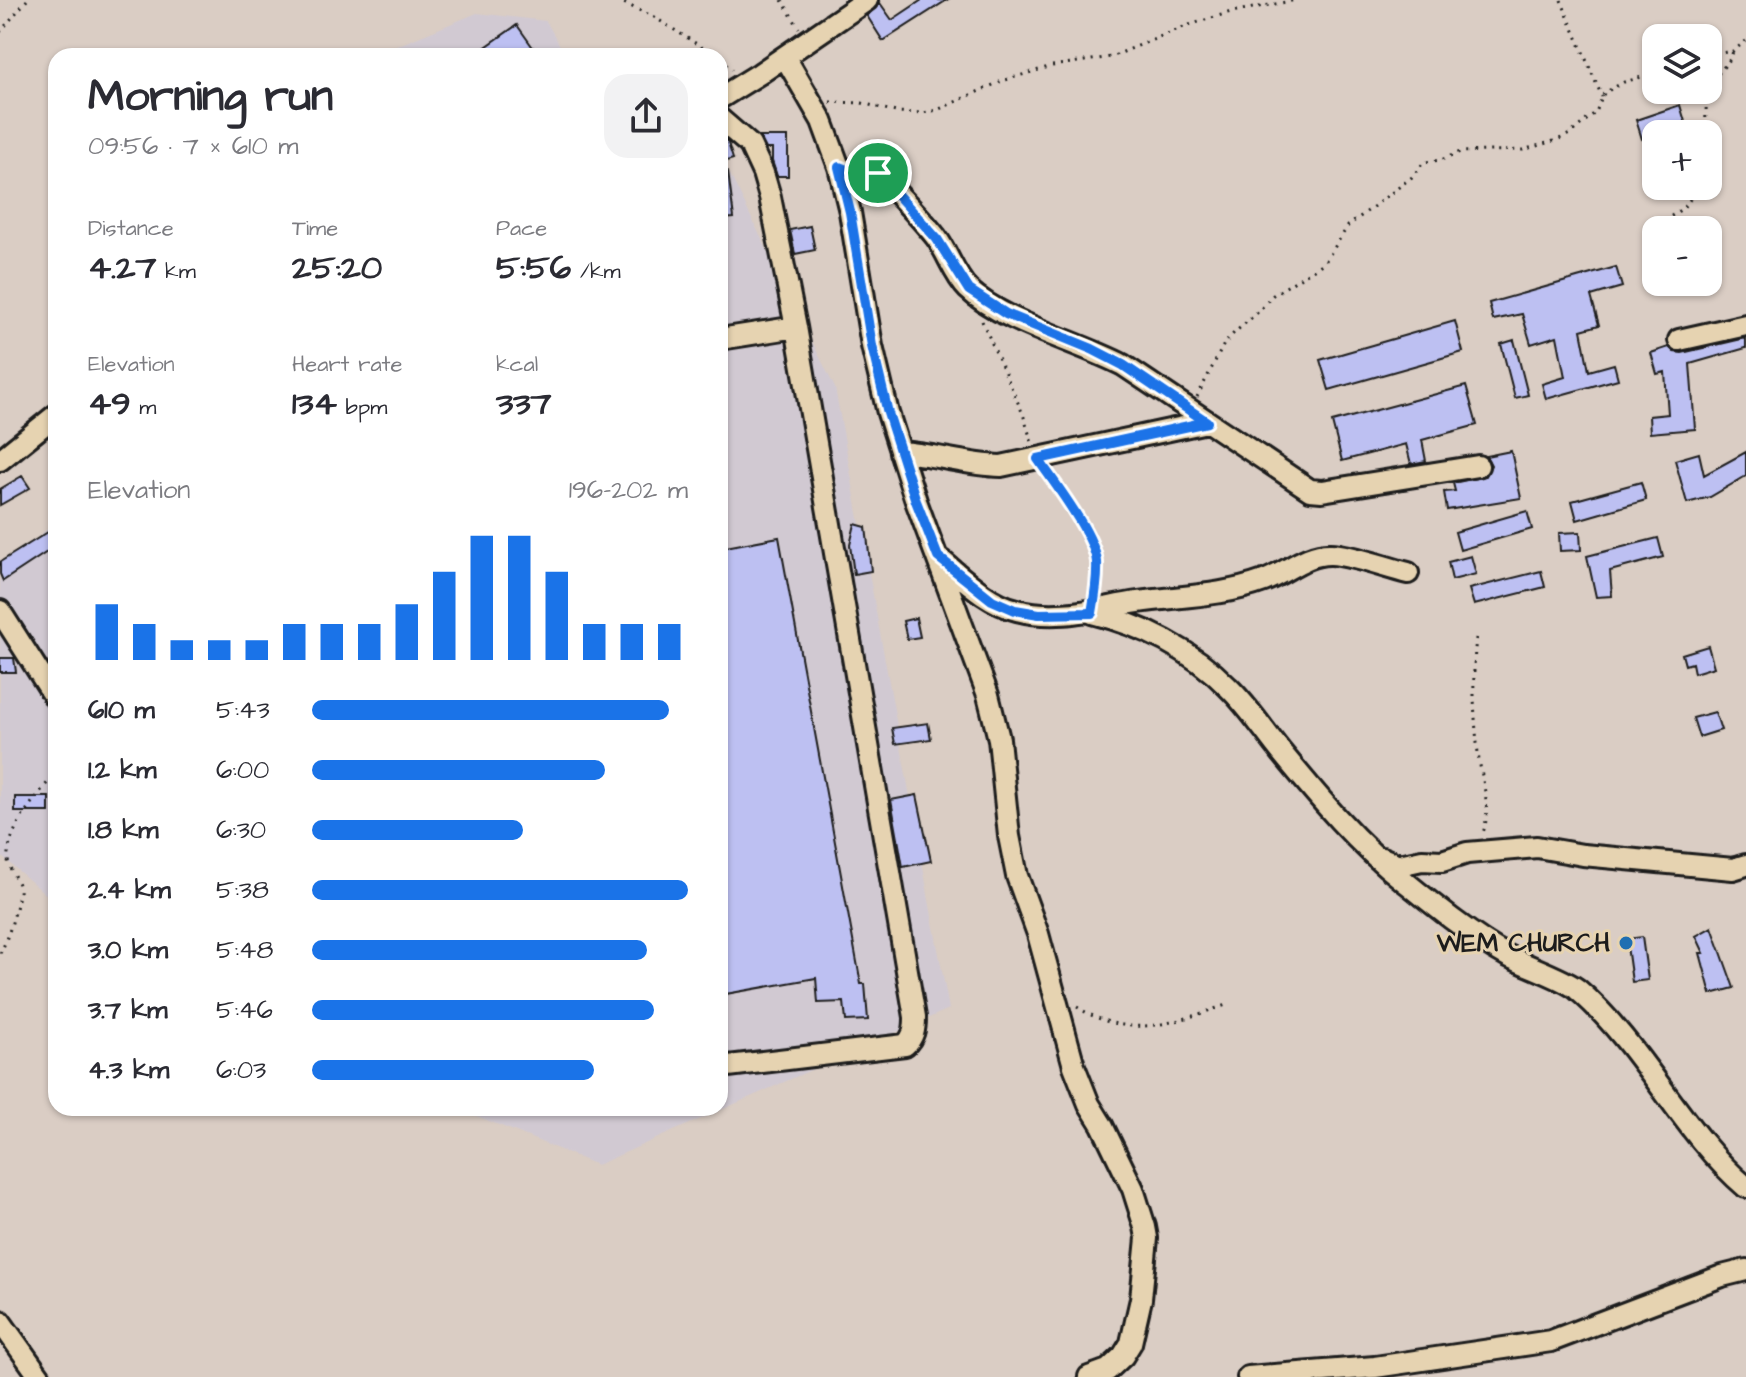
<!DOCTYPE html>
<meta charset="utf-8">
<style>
body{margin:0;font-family:"Architects Daughter",sans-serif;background:#f2f2f3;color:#2b2b33;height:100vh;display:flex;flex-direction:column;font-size:30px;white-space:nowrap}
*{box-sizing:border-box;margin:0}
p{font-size:26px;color:#7c7c81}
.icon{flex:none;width:44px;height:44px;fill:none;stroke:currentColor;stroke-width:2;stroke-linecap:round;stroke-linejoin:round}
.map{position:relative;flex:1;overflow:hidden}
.details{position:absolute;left:48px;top:48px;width:680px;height:1068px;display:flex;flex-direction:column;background:#fff;border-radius:24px;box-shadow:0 2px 6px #0004}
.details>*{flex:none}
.controls{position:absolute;left:1642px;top:24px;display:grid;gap:16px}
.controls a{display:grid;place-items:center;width:80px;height:80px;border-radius:16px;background:#fff;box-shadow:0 2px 6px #0004;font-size:40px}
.pin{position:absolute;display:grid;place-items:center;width:68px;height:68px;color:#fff;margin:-34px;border:4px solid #fff;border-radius:50%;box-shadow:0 2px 8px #0007}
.round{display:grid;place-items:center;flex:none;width:84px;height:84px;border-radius:24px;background:#f2f2f3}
.headline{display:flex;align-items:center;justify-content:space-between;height:136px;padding:0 40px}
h1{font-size:44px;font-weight:700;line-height:60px}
.figures{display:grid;grid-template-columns:repeat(3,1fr);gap:12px;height:136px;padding:8px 40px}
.figures div{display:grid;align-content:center}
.figures b{font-size:34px;font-weight:700}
.figures small{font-size:22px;font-weight:400}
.figures p{font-size:22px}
.chart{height:224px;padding:16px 40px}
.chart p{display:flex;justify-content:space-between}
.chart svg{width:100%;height:144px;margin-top:8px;stroke:#1a73e8;stroke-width:6}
ul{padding:0 40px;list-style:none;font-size:26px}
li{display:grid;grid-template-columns:128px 96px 1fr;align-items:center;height:60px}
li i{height:20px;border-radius:10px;background:#1a73e8}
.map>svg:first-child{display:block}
</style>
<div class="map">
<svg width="1746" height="1377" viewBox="0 0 1746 1377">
<rect width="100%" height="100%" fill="#dacdc4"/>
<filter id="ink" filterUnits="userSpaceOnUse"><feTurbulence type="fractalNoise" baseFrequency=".0125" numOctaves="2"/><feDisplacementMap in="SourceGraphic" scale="16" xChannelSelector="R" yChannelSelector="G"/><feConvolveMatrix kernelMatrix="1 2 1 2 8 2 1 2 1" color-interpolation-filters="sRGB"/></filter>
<g filter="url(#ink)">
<path fill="#d1c9d2" d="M 477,13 L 546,21 L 566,56 L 372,56 Z
M 720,154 L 835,388 L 949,1009 L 597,1165 L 457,1108 L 720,1108 Z
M 56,521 L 56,903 L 0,855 L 0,571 Z"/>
<path fill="#bdc0f2" stroke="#1c1c1c" stroke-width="2" d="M 922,0 L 947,0 L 883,41 L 867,16 L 880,3 L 892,20 Z
M 517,25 L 539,56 L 473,56 Z
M 1680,105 L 1686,125 L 1642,139 L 1636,120 Z
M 720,136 L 728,143 L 733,159 L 720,163 Z
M 760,137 L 788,137 L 788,176 L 777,176 L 772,161 L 772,149 L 766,149 Z
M 720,172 L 728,172 L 734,218 L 720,219 Z
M 810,226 L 815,250 L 795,254 L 790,230 Z
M 1616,267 L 1622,287 L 1591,296 L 1599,325 L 1581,330 L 1589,371 L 1614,364 L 1618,379 L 1546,399 L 1542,384 L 1565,377 L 1557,336 L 1531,344 L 1522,314 L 1493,320 L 1489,303 Z
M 1455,321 L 1463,352 L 1329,390 L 1320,360 Z
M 1746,338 L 1746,348 L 1690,364 L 1695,429 L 1650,433 L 1649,416 L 1668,414 L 1665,372 L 1657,374 L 1651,353 L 1669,347 L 1674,352 L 1682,353 Z
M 1514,340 L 1528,395 L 1515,398 L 1501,344 Z
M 1466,386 L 1477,425 L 1422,440 L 1426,461 L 1411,464 L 1406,444 L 1342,461 L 1332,422 Z
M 1511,451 L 1521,498 L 1447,510 L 1444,492 L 1455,491 L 1453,483 L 1486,476 L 1491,465 L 1486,456 Z
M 1746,452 L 1746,476 L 1710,497 L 1687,503 L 1675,460 L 1699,453 L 1704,475 Z
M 22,476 L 30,488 L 0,505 L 0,489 Z
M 1641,482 L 1646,500 L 1577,520 L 1572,501 Z
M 1527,511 L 1532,529 L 1460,550 L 1455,532 Z
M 855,524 L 866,527 L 871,571 L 854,574 L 850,545 Z
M 56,527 L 56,546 L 3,581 L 0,574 L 0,562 Z
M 1580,532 L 1581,550 L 1560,551 L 1559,533 Z
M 779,537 L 861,984 L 865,984 L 868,1020 L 846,1021 L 844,1002 L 818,1003 L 816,978 L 720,995 L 720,548 Z
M 1658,538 L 1663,557 L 1610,571 L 1612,596 L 1596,597 L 1587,556 Z
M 1471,556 L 1476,574 L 1452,580 L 1448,562 Z
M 1541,571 L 1545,587 L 1474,605 L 1469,589 Z
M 916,618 L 920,637 L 907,639 L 903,621 Z
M 1708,646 L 1714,667 L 1694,673 L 1692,663 L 1685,665 L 1682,654 Z
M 0,658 L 14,658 L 16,672 L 0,672 Z
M 1715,712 L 1721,730 L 1699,737 L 1693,718 Z
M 928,723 L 931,739 L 895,744 L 892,728 Z
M 917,795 L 931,861 L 903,867 L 891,800 Z
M 15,797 L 49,797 L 49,812 L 15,812 Z
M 1712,927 L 1734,988 L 1711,994 L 1700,953 L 1704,953 L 1696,936 Z
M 1642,937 L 1648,980 L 1632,982 L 1626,939 Z"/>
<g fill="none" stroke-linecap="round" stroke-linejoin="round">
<g stroke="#1c1c1c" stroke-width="26">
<path id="minor" d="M 785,57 L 822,121 L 839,167 L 850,212 L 872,346 L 888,413 L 916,501 L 988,695 L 999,739 L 1009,836 L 1017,876 L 1038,934 L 1074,1066 L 1089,1104 L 1102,1125 L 1133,1189 L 1145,1227 L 1147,1238 L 1141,1299 L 1131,1343 L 1123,1356 L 1108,1370 L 1089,1377
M 720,98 L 759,74 L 867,0
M 720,119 L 750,145 L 763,173 L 770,197 L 796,327 L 915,1017 C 915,1029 914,1037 905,1045 L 720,1067
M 839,167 L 859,175 L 870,171 L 878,173 C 897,194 918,214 936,237 C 948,253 954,275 968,289 C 1002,322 1079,342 1123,365 L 1310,490 L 1322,491 L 1478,466
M 720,339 L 796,327
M 1679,340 L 1746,325
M 900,452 C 934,454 967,465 1001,466 L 1207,422
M 0,460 L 56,415
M 941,560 C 964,579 988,603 1017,610 C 1059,621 1097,608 1138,602 C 1180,596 1223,596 1264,581 C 1286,573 1306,553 1331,554 C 1352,555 1387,568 1408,573
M 0,611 L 56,699
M 1092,613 C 1142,625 1192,650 1228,687 C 1249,707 1264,731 1282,753 C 1319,798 1357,844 1403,880 C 1435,906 1470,935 1506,955 C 1524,965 1563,978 1577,989 C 1643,1045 1681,1132 1746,1187
M 1382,858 L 1399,865 L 1422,860 L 1442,861 L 1467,853 L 1537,847 L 1583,855 L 1733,869 L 1746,865
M 0,1321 L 40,1377
M 1248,1377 L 1375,1367 L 1551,1341 L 1722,1276 L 1746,1270"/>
</g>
<path stroke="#1c1c1c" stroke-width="3" stroke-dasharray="2 6" stroke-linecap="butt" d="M 617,0 L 654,17 L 716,56
M 782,0 L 799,28
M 1561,0 L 1602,97
M 0,32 L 27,0
M 1708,55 L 1733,51 L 1746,41
M 720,59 L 732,70
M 1708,86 L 1731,58 L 1733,51
M 830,102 L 862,103 L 896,112 L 923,113 L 937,110 L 1002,81 L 1052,66 L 1111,57 L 1186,26 L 1231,12 L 1297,0
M 1705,134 L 1707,90
M 1657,224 C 1674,215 1691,206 1696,186
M 982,321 L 1023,414 L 1032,443
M 1197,397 L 1224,344 L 1234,333 L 1257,313 L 1273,295 L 1325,262 L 1348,226 L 1412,177 L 1424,162 L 1441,160 L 1460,152 L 1523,150 L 1557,140 L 1570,134 L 1596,112 L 1604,93 L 1624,82 L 1656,73
M 1048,474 C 1075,517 1102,539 1095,593
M 1476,638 C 1472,677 1474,714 1478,753 C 1481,778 1493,810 1482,835
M 0,953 C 6,945 21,897 19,888 C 16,875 6,867 8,853 C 13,821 37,797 56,772
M 1077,1007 C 1130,1041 1172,1023 1226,1005"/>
<use href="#minor" stroke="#e6d3b1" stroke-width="20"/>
</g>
</g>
<g fill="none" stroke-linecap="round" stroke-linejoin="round" filter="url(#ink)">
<g stroke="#fff" stroke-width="16">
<path id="route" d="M 839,167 L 859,175 L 870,171 L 878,173 L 937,239 L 969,290 L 1006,314 L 1092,349 L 1123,365 L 1207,422 L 1038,459 C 1055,484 1094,534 1097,562 C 1098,579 1095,596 1092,613 L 1039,614 L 1015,610 L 992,600 L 938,557 L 916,501 L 888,413 L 872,346 L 850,212 Z"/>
</g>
<use href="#route" stroke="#1a73e8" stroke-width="10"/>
</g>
<circle fill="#1f6fb2" stroke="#e6d3b1" stroke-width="3" cx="1626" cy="943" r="8"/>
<g text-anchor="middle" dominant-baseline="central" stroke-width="6" stroke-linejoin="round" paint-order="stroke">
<g font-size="26" font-weight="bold" fill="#1c1c1c" stroke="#e6d3b1" text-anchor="end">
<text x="1610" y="943">WEM CHURCH</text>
</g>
</g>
</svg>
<div class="controls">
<a><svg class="icon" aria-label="layers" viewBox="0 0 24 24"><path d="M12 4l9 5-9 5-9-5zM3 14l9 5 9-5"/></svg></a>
<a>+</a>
<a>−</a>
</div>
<div class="pin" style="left:878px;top:173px;background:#1e9e55"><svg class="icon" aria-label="arrive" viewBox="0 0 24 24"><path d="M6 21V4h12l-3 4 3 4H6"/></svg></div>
<section class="details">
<div class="headline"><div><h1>Morning run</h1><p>09:56 · 7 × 610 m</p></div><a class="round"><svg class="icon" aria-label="share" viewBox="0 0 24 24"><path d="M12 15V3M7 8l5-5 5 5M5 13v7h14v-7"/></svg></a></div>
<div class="figures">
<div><p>Distance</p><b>4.27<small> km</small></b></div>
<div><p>Time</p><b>25:20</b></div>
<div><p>Pace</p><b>5:56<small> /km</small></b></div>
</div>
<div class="figures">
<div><p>Elevation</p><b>49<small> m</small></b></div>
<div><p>Heart rate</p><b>134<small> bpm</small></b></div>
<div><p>kcal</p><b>337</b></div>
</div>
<div class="chart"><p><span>Elevation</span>196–202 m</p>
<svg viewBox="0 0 160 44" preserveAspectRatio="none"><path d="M5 44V27M15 44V33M25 44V38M35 44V38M45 44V38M55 44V33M65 44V33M75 44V33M85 44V27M95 44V17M105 44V6M115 44V6M125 44V17M135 44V33M145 44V33M155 44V33"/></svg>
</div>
<ul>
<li><b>610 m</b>5:43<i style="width:95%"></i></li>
<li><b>1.2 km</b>6:00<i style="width:78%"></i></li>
<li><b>1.8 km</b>6:30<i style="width:56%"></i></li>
<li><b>2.4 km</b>5:38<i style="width:100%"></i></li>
<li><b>3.0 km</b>5:48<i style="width:89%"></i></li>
<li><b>3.7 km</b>5:46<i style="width:91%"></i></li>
<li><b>4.3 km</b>6:03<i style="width:75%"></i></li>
</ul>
</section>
</div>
